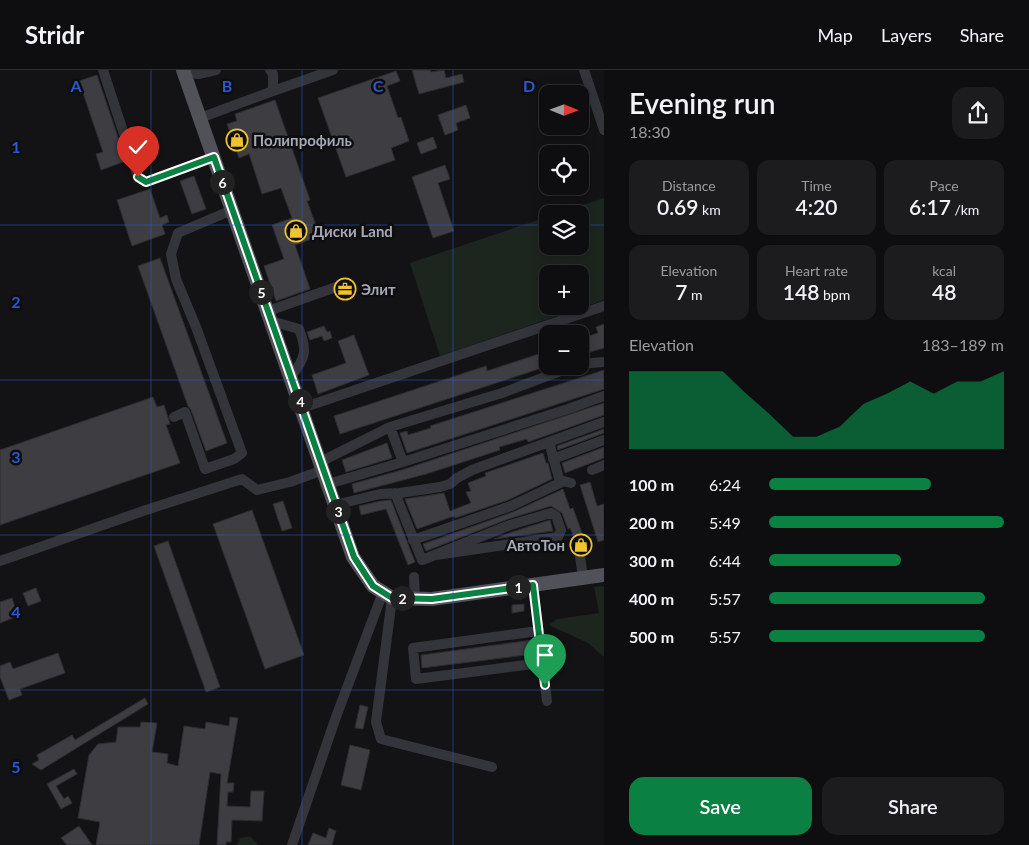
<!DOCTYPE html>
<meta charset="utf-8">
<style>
body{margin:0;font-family:Lato,sans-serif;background:#1c1c1e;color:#f1f3f6;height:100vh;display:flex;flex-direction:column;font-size:19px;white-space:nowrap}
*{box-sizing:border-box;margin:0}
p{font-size:16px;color:#9b9c9f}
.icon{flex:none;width:28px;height:28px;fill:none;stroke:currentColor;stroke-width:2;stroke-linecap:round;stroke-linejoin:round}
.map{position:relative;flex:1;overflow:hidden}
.drawer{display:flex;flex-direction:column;background:#0e0e10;width:425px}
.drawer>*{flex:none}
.needle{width:32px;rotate:91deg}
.buttons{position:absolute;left:539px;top:15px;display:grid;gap:10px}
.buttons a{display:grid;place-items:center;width:50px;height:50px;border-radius:10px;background:#0e0e10;box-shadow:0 2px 12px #0003,0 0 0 1px #2e2e30;font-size:25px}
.pin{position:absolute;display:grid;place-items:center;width:42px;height:42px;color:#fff;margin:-51px -21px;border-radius:50% 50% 50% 0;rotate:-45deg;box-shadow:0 0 5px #0007}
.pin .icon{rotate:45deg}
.km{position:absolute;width:25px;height:25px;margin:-12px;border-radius:50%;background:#222;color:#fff;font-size:14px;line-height:25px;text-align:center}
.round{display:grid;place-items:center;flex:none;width:52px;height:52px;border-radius:15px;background:#1c1c1e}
.summary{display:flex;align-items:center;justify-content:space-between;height:85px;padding:0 25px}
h1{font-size:28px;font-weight:600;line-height:38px}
.metrics{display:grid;grid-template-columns:repeat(3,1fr);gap:8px;height:85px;padding:5px 25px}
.metrics div{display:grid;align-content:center;border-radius:12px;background:#1c1c1e;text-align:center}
.metrics b{font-size:21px;font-weight:600}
.metrics small{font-size:14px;font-weight:400}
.metrics p{font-size:14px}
.chart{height:140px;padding:10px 25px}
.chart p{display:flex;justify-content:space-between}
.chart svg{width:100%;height:90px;margin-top:5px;fill:#0b8043;opacity:.7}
.action{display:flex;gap:10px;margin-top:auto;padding:10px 25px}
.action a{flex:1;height:58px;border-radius:15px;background:#0b8043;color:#fff;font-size:20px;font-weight:600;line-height:58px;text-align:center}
.action a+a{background:#1c1c1e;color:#f1f3f6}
ul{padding:0 25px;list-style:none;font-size:16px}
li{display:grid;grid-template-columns:80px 60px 1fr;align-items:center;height:38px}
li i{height:12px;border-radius:6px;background:#0b8043}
header{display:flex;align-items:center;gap:30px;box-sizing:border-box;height:70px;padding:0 25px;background:#0e0e10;border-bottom:1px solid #2e2e30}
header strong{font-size:24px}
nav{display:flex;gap:28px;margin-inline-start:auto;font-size:18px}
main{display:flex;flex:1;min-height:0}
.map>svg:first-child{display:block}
</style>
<header>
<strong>Stridr</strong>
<nav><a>Map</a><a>Layers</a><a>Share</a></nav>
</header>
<main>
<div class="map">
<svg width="604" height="775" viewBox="0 0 604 775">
<rect width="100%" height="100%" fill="#131315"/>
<path fill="#1d251f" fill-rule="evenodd" d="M 604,128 L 604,230 L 440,286 L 410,193 L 547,147 L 548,176 L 580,176 L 580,144 L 556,144 ZM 548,204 L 580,204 L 580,236 L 548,236 Z
M 604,516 L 604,587 L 588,573 L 549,555 L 557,549 L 599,543 L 594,517 Z
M 250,766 L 258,775 L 237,775 L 240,768 Z"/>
<path fill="#3d3d42" stroke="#2e2d31" d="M 412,0 L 430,0 L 431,2 L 444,0 L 446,8 L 462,4 L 464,12 L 419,24 Z
M 396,1 L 400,11 L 387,16 L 398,48 L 401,47 L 409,71 L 391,78 L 395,90 L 346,107 L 318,28 Z
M 97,5 L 126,91 L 101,100 L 96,84 L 103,82 L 79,11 Z
M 275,30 L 310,130 L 307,131 L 320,166 L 295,175 L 310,219 L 276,231 L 264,196 L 284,189 L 272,155 L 292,148 L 281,118 L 262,124 L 249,84 L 239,88 L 227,54 L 237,51 L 235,44 Z
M 466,35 L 470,48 L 456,53 L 458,60 L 445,65 L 438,45 Z
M 433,67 L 437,78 L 421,84 L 417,73 Z
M 445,95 L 450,109 L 438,113 L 454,161 L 433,168 L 412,107 Z
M 194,106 L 206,139 L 192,144 L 180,111 Z
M 150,119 L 160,148 L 167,145 L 169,152 L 162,155 L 165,164 L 132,176 L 117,130 Z
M 160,188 L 227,373 L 206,381 L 191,340 L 188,336 L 138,196 Z
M 604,254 L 604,278 L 580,285 L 580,269 L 598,263 L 596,257 Z
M 324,256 L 327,262 L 330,261 L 332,268 L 324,271 L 322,266 L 310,270 L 307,262 Z
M 354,265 L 369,305 L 318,324 L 312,305 L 346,293 L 338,271 Z
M 548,281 L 548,296 L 340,364 L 334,346 L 486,296 L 487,301 Z
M 604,300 L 604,319 L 407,383 L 400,363 L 407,361 L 408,365 L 431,358 L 430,356 Z
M 153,327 L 157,337 L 164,335 L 170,354 L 166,355 L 180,393 L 0,455 L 0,380 Z
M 604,333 L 604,345 L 531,371 L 528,372 L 527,369 L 499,377 L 500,380 L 426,404 L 354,423 L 352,414 L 405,399 Z
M 604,359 L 604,363 L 558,380 L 557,376 Z
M 387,373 L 392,388 L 346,402 L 342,390 Z
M 604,377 L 604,388 L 565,403 L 562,393 Z
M 543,383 L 546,393 L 548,393 L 552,409 L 508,430 L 455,448 L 454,446 L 417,459 L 405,429 L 444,423 L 450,441 L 471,433 L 466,422 L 471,421 L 468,413 L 486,406 L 485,403 Z
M 590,412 L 597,436 L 604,434 L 604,470 L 598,472 L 580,415 Z
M 563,419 L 570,439 L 573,438 L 586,474 L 576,473 L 570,458 L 568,459 L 562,443 L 551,436 L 508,449 L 426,481 L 423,474 L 513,442 Z
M 391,430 L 415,492 L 408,495 L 386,439 L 361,445 L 359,436 L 381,431 Z
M 283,431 L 292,458 L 282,461 L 273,434 Z
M 252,440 L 304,585 L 265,599 L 213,454 Z
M 550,450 L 553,461 L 494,469 L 512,462 Z
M 168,471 L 220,617 L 206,622 L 154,476 Z
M 36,518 L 41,531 L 28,536 L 23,523 Z
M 12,528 L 18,546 L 0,553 L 0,532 Z
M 524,534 L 524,541 L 512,543 L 512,535 Z
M 533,570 L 534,584 L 422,598 L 421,585 Z
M 58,583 L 65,603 L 20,619 L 22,625 L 9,630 L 0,607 L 0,596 L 10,592 L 13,599 Z
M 145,628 L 148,634 L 41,700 L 32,694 L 39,690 L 37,685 L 72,665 L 75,670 Z
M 360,635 L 368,637 L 363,659 L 355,658 Z
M 230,647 L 238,648 L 227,713 L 234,713 L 233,722 L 228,722 L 227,736 L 250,737 L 251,721 L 264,721 L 262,751 L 232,750 L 231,772 L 226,772 L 226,775 L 217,775 L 221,704 L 210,702 L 199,775 L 96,775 L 100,752 L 78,748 L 89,685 L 98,674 L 116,672 L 118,657 L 140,657 L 141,652 L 157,653 L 152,682 L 168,684 L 167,693 L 178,696 L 184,656 L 205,659 L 206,652 L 229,656 Z
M 350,675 L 370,680 L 361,720 L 341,715 Z
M 74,699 L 77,704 L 56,716 L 64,729 L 68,726 L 72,733 L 61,739 L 47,714 Z
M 79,756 L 92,775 L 67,775 L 61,768 Z
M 329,758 L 336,761 L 332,775 L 308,775 L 313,763 L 326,768 Z"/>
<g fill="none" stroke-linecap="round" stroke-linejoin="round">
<path stroke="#34353a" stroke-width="10" d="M 103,0 L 138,107 L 146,112 L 214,87
M 584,0 L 604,60
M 183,2 L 198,4 L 216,0
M 273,21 L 333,0
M 200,48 L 273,21 L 273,4 L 270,0
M 268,241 L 339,216
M 271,251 L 299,259 C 308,282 305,288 291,307
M 580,294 L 604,292
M 302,338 L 604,236
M 174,347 L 185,342 L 205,399 L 234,389 L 242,383 L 196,257 L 176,209 L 171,184 L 178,163 L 232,140
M 549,372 L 560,412
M 553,389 L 604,370
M 320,392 L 390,357 L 502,323 L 574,296
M 403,392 L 568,339 L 604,326
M 592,400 L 604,395
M 328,414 L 403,392 L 390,357
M 395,423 L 422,490 L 510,455 L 551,443 L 556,446 L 561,460 L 558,467 L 436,485
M 335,435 L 380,424 L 400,423 L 440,417 L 450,414 L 457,408 L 472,400 L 604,352
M 413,470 L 511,436 L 564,411 L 571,413
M 579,479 L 583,508
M 0,491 L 146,440 L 242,409 L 257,420 L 290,412 L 323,400
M 414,507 L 415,529
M 533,515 L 547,631
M 392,528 L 376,652 L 381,669 L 492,697
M 538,561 L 413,578 L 416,609 L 541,593
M 292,775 L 336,647 L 383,522"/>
<path stroke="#505159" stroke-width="14" d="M 183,0 L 353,487 L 373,516 L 392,528 L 432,529 L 604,505"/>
</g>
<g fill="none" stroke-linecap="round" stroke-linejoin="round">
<g stroke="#fff" stroke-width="10">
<path id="route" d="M 138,107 L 146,112 L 214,87 L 354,487 L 373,516 L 392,528 L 432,529 L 533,515 L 545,615"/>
</g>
<use href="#route" stroke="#0b8043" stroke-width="6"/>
</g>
<path fill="none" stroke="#2b57d4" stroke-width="1" stroke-opacity="0.55" d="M 151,0 L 151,775M 302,0 L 302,775M 453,0 L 453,775M 0,155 L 548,155M 580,155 L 604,155M 0,310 L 604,310M 0,465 L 604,465M 0,620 L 604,620"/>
<defs>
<g id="shop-ring" transform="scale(1.125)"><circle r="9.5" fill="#0e0e10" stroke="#efc330" stroke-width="1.5"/><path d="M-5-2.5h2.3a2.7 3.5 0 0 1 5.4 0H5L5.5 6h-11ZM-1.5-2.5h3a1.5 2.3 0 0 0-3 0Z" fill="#efc330"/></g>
<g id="office-ring" transform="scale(1.125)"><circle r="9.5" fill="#0e0e10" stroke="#efc330" stroke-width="1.5"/><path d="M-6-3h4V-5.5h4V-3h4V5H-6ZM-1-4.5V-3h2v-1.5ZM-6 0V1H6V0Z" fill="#efc330"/></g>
</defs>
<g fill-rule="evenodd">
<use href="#shop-ring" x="237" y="70"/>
<use href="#shop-ring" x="296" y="161"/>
<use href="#office-ring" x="345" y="219"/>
<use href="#shop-ring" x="581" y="475"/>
</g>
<g text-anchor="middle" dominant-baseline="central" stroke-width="5" stroke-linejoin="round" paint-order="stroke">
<g font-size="15" font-weight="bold" fill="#a5a8b5" stroke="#0e0e10" text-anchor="start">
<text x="253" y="70">Полипрофиль</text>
<text x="312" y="161">Диски Land</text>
<text x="361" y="219">Элит</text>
<text x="565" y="475" text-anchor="end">АвтоТон</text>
</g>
</g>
<g font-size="16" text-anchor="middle" font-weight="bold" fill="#2b57d4" stroke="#0e0e10" stroke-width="5" stroke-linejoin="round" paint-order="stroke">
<text x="76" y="22">A</text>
<text x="227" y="22">B</text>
<text x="378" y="22">C</text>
<text x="529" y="22">D</text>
<text x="16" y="83">1</text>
<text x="16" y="238">2</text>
<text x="16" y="393">3</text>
<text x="16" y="548">4</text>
<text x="16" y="703">5</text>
</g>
</svg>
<div class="buttons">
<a><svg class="needle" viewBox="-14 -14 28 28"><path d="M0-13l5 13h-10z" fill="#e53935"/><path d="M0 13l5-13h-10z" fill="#9b9c9f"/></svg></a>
<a><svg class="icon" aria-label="locate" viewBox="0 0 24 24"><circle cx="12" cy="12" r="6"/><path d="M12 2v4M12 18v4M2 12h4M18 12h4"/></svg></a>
<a><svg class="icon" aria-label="layers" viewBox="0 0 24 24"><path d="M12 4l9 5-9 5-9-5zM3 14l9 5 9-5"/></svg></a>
<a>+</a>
<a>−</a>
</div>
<div class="pin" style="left:545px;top:615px;background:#1e9e55"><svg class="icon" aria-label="arrive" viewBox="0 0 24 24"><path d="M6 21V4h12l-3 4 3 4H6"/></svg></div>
<div class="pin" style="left:138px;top:107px;background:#d93025"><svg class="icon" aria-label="check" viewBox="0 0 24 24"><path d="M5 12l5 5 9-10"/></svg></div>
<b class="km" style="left:518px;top:517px">1</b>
<b class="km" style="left:402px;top:528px">2</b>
<b class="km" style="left:338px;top:441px">3</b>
<b class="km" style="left:300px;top:331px">4</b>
<b class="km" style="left:261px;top:222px">5</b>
<b class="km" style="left:222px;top:112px">6</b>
</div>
<section class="drawer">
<div class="summary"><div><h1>Evening run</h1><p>18:30</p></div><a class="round"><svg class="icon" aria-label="share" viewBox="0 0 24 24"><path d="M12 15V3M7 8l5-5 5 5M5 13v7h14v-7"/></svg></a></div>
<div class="metrics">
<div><p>Distance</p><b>0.69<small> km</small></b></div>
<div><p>Time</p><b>4:20</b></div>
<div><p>Pace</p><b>6:17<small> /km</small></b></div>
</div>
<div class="metrics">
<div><p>Elevation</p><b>7<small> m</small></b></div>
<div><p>Heart rate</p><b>148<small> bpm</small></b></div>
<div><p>kcal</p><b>48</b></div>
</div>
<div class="chart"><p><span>Elevation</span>183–189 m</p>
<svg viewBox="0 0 160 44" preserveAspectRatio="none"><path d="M0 44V6L10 6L20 6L30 6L40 6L50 17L60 27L70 38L80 38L90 33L100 22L110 17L120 11L130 17L140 11L150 11L160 6V44z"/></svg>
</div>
<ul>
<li><b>100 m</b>6:24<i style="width:69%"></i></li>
<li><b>200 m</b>5:49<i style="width:100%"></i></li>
<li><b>300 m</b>6:44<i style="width:56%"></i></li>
<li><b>400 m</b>5:57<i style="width:92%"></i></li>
<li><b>500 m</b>5:57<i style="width:92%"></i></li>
</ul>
<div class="action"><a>Save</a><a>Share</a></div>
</section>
</main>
